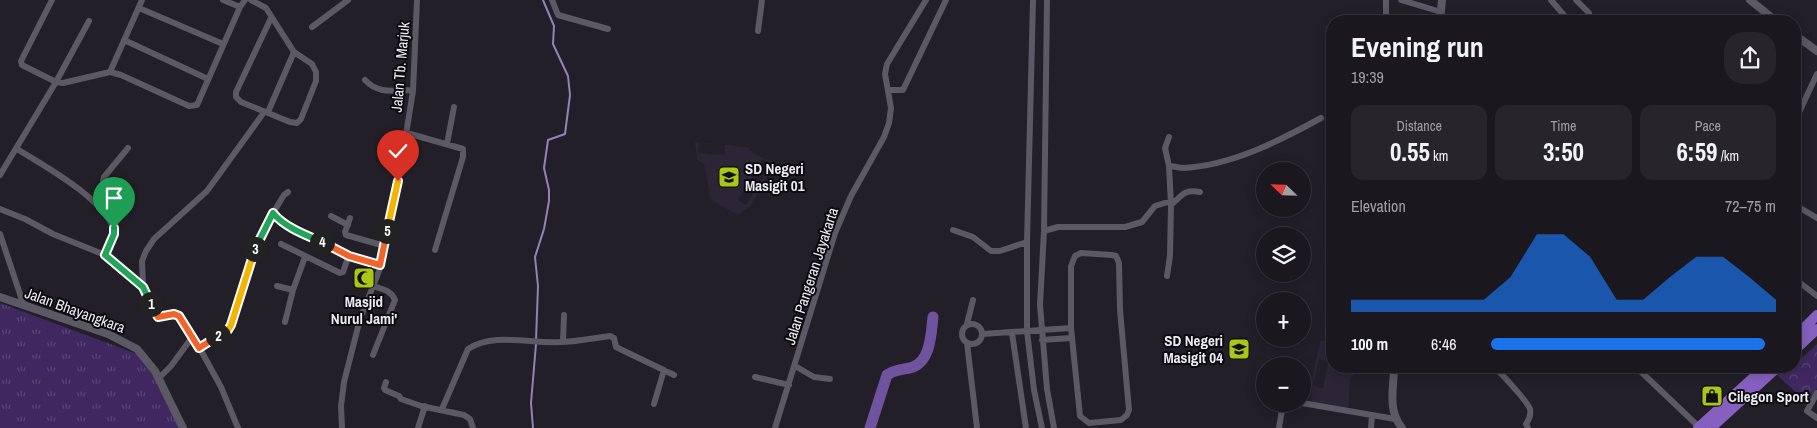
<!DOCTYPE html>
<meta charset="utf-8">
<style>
body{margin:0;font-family:"Archivo Narrow",sans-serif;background:#27242c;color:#f1f3f6;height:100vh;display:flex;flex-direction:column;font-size:19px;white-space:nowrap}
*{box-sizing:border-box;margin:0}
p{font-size:16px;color:#9f9fa4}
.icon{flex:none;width:28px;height:28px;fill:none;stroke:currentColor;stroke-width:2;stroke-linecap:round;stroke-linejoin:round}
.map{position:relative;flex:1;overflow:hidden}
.sheet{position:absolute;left:1326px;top:15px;width:475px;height:358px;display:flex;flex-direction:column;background:#1a171f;border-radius:20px;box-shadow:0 2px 12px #0003,0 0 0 1px #38363d}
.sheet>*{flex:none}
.needle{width:32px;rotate:293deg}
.tools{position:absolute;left:1256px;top:162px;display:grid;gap:10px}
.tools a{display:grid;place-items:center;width:55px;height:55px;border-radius:50%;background:#1a171f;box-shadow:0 2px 12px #0003,0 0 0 1px #38363d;font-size:25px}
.pin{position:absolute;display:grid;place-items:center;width:42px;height:42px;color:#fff;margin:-51px -21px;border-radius:50% 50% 50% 0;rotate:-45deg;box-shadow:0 0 5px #0007}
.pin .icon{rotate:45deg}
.km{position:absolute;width:25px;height:25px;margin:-12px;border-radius:50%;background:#222;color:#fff;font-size:14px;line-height:25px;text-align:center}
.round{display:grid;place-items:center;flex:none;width:52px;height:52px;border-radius:20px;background:#27242c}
.headline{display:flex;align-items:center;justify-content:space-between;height:85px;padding:0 25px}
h1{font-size:28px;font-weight:700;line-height:38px}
.metrics{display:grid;grid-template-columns:repeat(3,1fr);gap:8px;height:85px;padding:5px 25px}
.metrics div{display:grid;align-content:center;border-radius:12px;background:#27242c;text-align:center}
.metrics b{font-size:25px;font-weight:700}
.metrics small{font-size:14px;font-weight:400}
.metrics p{font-size:14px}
.chart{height:140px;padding:10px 25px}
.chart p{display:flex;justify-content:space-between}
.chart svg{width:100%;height:90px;margin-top:5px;fill:#1a73e8;opacity:.7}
ul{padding:0 25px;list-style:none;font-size:16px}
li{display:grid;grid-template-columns:80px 60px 1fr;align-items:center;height:38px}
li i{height:12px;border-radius:6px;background:#1a73e8}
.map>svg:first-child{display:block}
</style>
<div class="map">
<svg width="1817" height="428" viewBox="0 0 1817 428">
<defs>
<pattern id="grass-tufts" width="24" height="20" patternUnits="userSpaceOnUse" patternTransform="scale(1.25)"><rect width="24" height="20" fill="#3e285f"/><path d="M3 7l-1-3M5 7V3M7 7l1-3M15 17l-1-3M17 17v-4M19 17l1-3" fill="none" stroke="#5a4776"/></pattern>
<pattern id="park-crowns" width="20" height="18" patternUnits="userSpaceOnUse" patternTransform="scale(1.25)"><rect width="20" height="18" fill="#3e285f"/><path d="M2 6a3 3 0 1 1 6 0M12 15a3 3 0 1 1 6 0" fill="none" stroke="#5a4776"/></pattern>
</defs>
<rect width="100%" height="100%" fill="#221f29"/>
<path fill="#2b2535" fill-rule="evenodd" d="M 695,142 L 748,147 L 753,153 L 774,163 L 750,207 L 738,215 L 711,200 L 704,164 L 697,159 ZM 699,143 L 725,145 L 725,155 L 698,153 ZM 763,159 L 771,164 L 746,205 L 738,200 Z
M 1332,340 L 1332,366 L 1343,366 L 1342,373 L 1351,374 L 1353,366 L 1355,366 L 1355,373 L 1350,378 L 1348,413 L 1311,404 L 1312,381 L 1320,341 ZM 1319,359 L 1328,361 L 1323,388 L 1313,386 Z"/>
<path fill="url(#grass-tufts)" d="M 0,303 L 145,357 L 179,428 L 0,428 Z"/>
<path fill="url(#park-crowns)" d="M 1817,344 L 1817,388 L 1807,402 L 1777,375 L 1785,366 L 1795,366 L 1795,356 L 1798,353 L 1803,357 Z"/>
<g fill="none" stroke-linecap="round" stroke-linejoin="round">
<path stroke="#9581b7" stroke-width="2" d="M 536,340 L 538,286 L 535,257 L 544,229 L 549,201 L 549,190 L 544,168 L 548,140 L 565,134 L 570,95 L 568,76 L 553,44 L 554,26 L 543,0
M 533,428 L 531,403 L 536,344"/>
<path stroke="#6f539e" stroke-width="11" d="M 870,428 L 887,375 C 895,369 903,370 913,367 C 931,360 931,333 933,317"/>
<path stroke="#5c5864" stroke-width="6" d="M 52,0 L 21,61 L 22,65 L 56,82 L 63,83 L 110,72 L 121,75 L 189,106 L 197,105 L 240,7 L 223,0
M 251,0 L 266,8 L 294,52 L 312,64 L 316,72 L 316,81 L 301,119 L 297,123 L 290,122 L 241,102 L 236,97 L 236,92 L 271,18
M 552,0 L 558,15 L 608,29
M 1033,0 L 1027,242 L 1027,331 L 1034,390 L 1042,428
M 1047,0 L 1044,231 L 1040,305 L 1047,389 L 1054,428
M 1401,0 L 1441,12
M 1551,0 L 1569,21
M 1576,0 L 1589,13 L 1587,21
M 240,7 L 245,0
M 139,8 L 223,44
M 1386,21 L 1386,0
M 312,27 L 348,0
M 758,31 L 762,0
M 124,40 L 208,79
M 110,72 L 142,0
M 365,80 C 379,95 394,90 413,90
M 888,90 L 903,90 L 946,0
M 268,112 L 294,52
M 1795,121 L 1817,74
M 407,133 L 463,149 L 463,157 L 435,250
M 447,144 L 454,107
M 17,149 C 46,167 102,197 114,230 L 105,255
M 1169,166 C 1174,166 1179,168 1184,168 C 1233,165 1279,141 1321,118
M 0,175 L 56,82 L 89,21
M 288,192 L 284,195 L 273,213 C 288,232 356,258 380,265
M 1171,205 C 1182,196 1183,189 1200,192
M 1795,205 L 1817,218
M 99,207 C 112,195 108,196 103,182 L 104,177 L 128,148
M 0,209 L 25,219 L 53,234 L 105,255 L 143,287 L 158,317 L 174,314 L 179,316 L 193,336 L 221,387 L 238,428
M 331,216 L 348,225
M 350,218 L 345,232 L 346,235 L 385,246
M 953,230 L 973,237 L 991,251 L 1000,251 L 1027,242
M 1044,231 L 1058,227 L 1125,227 L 1142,222 L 1155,206 L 1171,201
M 0,234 L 24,306
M 281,244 L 340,273 L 343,272 L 349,255
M 1081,253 L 1112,255 L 1116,256 L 1119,263 L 1120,310 L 1129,410 L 1127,415 L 1121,420 L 1089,423 L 1080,416 L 1071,328 L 1071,266 L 1075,256 Z
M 1167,276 L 1170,256 L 1171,205 L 1169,166 L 1165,148 L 1169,137
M 1795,279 L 1817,296
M 277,286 L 293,290
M 143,287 L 142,261 L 146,251 L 154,239 L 207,191 L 262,115
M 285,322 L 293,290 L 305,257
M962 334a10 10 0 1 1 20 0a10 10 0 1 1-20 0Z
M 967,324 L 973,300
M 1012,333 L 1026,428
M 983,334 L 1071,328
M 1042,340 L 1071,338
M 563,342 L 564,315
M 967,343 L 977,428
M 199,348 L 230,328 L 241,298 L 254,252 L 273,213
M 373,355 L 395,300 C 391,290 382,289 373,286
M 795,366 L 814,377 L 830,379
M 1494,366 C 1502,375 1527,400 1530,409 C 1531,414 1529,420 1526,424 L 1528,428
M 1635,366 L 1699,427
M 1746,366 L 1757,375
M 755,377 L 789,385
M 159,378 L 171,366 L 193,336
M 386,382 L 384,388 L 385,390 L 399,396 L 401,399 L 421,406 L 464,415 L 470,419 L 473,428
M 1265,389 L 1265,398
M 1817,393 L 1807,411 L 1817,418
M 1302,403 L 1395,419
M 654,404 L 664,370
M 442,409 L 468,349 C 494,332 530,344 560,342 C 576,342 593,338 610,336 L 614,338 L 616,347 L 620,349 L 674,375
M 342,428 L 341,406 L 344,382 L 360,319 L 379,271 L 402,159 L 413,91 L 417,0
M 418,428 L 425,406
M 775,428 L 835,233 L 851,196 L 884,137 L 889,123 L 891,108 L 885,74 L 887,64 L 926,0
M 1279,428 L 1283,404
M 1371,428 L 1372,415"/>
<path stroke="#5c5864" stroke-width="8" d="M 1750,0 L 1776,21
M 1440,21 L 1442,0
M 1795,35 L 1817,51
M 0,297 L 108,334 L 137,349 L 155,371 L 183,428
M 1394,366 C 1394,389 1387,409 1402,428"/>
<path stroke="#8660c0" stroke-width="10" d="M 1795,337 L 1817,315
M 1795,350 L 1817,329
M 1698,428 L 1766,366
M 1711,428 L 1779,366"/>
</g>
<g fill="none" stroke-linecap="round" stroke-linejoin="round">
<g stroke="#fff" stroke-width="10">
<path id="split-1" d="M 114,228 L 114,234 L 105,255 L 143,287 L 151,304"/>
</g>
<g stroke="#fff" stroke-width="10">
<path id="split-2" d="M 151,304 L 158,317 L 174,314 L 179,316 L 199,348 L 218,336"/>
</g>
<g stroke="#fff" stroke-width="10">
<path id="split-3" d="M 218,336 L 228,330 L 231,325 L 255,249"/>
</g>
<g stroke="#fff" stroke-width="10">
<path id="split-4" d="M 255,249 L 273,213 C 284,227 306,235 322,242"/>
</g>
<g stroke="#fff" stroke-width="10">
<path id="split-5" d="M 322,242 L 349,256 L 380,265 L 387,231"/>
</g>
<g stroke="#fff" stroke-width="10">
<path id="split-6" d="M 387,231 L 398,181"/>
</g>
<use href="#split-1" stroke="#22a559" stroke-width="6"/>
<use href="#split-2" stroke="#f0652b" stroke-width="6"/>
<use href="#split-3" stroke="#f5b400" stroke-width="6"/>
<use href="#split-4" stroke="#22a559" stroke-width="6"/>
<use href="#split-5" stroke="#f0652b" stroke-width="6"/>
<use href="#split-6" stroke="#f5b400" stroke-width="6"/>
</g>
<defs>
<g id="school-square" transform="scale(1.125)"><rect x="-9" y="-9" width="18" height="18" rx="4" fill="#aac718" stroke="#0b0a0e"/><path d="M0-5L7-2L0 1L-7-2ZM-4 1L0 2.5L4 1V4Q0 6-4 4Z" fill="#111"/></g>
<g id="mosque-square" transform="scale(1.125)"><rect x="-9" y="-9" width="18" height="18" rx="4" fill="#aac718" stroke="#0b0a0e"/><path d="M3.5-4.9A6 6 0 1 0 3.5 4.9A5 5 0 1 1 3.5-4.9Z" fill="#111"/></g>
<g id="shop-square" transform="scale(1.125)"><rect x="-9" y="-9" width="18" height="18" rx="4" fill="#aac718" stroke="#0b0a0e"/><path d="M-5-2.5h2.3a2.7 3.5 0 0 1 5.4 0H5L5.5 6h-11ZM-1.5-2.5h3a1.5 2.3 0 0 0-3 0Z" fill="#111"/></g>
</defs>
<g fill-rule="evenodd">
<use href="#school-square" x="729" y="177"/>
<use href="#mosque-square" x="364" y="278"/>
<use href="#school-square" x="1239" y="349"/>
<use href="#shop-square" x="1712" y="396"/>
</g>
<g text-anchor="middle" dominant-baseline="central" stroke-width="4" stroke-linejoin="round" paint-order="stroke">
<g font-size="15" fill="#edebf2" stroke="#0b0a0e">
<text transform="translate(400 67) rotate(-85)">Jalan Tb. Marjuk</text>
<text transform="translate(811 276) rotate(-72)">Jalan Pangeran Jayakarta</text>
<text transform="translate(75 310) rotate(20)">Jalan Bhayangkara</text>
</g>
<g font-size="15" font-weight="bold" fill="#edebf2" stroke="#0b0a0e" text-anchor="start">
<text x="745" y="168">SD Negeri<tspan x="745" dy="17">Masigit 01</tspan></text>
<text x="364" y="301" text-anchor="middle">Masjid<tspan x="364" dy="17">Nurul Jami'</tspan></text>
<text x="1223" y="340" text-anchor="end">SD Negeri<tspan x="1223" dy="17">Masigit 04</tspan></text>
<text x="1728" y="396">Cilegon Sport</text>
</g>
</g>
</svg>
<div class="tools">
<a><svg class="needle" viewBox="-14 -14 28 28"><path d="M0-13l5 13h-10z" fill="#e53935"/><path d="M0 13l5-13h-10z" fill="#9f9fa4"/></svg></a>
<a><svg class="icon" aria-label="layers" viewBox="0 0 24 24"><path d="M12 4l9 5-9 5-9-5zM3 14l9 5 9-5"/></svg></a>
<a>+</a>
<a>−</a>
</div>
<div class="pin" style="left:114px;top:228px;background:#1e9e55"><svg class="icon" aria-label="arrive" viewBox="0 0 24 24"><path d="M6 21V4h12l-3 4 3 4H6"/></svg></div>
<div class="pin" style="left:398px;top:181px;background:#d93025"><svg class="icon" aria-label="check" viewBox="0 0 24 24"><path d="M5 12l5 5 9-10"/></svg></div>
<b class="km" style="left:151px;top:304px">1</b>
<b class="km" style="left:218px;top:336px">2</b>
<b class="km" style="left:255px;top:249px">3</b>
<b class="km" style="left:322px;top:242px">4</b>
<b class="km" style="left:387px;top:231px">5</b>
<section class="sheet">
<div class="headline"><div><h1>Evening run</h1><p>19:39</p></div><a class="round"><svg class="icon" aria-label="share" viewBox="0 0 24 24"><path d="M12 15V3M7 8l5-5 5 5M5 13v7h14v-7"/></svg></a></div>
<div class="metrics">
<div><p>Distance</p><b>0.55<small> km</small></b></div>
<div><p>Time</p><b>3:50</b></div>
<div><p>Pace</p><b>6:59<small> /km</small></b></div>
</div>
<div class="chart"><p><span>Elevation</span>72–75 m</p>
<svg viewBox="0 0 160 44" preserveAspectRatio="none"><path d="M0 44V38L10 38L20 38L30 38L40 38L50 38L60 27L70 6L80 6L90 17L100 38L110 38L120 27L130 17L140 17L150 27L160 38V44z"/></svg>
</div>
<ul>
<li><b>100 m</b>6:46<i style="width:96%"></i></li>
</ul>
</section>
</div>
